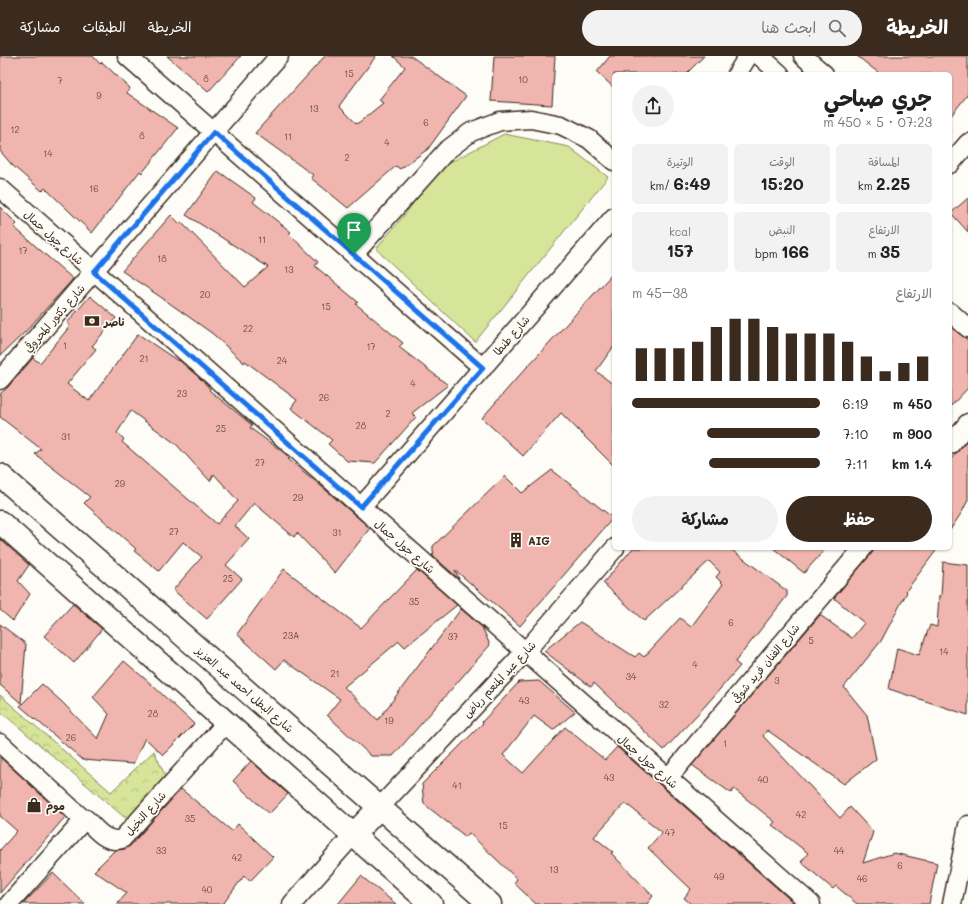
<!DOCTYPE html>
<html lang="ar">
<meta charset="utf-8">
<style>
body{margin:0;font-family:Mali,"Playpen Sans Arabic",sans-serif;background:#f2f2f2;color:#222;direction:rtl;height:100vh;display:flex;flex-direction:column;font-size:15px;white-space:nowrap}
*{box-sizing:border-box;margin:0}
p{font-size:13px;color:#767676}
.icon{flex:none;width:22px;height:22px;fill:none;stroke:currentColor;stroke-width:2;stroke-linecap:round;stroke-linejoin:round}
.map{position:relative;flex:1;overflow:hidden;direction:ltr}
.details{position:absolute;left:612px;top:16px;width:340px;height:478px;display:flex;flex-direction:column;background:#fff;border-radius:6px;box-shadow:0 1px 3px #0004;direction:rtl}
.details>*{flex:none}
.pin{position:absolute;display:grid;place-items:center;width:34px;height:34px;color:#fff;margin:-41px -17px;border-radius:50% 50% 50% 0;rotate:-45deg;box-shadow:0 0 4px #0007}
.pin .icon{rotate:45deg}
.round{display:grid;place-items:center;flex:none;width:42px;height:42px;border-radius:21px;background:#f2f2f2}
.summary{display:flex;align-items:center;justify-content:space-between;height:68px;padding:0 20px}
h1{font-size:22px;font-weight:700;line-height:30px}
.figures{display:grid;grid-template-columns:repeat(3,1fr);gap:6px;height:68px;padding:4px 20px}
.figures div{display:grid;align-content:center;border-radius:6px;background:#f2f2f2;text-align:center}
.figures b{font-size:17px;font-weight:700}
.figures small{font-size:11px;font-weight:400}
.figures p{font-size:11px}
.chart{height:112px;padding:8px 20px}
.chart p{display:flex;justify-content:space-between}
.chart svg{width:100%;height:72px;margin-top:4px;stroke:#3b2a1e;stroke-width:6}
.button{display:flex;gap:8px;margin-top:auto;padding:8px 20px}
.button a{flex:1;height:46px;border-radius:24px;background:#3b2a1e;color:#fff;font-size:16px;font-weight:700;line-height:46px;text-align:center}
.button a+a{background:#f2f2f2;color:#222}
ul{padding:0 20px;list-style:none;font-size:13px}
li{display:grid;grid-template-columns:64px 48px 1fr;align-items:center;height:30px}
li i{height:10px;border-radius:5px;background:#3b2a1e}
header{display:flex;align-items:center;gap:24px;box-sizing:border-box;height:56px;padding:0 20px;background:#3b2a1e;color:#fff}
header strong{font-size:19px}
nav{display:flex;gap:22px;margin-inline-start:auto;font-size:14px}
.search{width:280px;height:36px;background:#f2f2f2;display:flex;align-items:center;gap:10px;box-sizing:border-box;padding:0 14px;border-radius:22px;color:#767676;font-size:15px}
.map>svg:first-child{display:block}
</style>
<header>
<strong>الخريطة</strong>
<div class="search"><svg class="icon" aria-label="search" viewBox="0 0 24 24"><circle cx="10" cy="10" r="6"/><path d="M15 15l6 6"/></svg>ابحث هنا</div>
<nav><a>الخريطة</a><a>الطبقات</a><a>مشاركة</a></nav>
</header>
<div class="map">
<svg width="968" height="848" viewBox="0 0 968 848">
<defs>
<pattern id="park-crowns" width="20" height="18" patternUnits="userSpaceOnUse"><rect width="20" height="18" fill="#d6e599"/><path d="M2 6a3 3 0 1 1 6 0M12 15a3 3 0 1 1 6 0" fill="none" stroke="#b9c583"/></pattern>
</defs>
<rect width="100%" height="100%" fill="#fdfcf7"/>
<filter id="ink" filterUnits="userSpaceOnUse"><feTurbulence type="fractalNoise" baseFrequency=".025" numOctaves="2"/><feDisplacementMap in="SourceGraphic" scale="8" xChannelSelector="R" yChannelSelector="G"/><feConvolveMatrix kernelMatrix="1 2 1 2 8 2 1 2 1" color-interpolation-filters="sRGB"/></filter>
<g filter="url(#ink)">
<path fill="#d6e599" stroke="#88885c" d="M 504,78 L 569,91 L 608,121 L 475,286 L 376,193 L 406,157 L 437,113 Z"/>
<path fill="url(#park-crowns)" stroke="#88885c" d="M 0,639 L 111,736 L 154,695 L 168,726 L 132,762 L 124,761 L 0,655 Z"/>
<path fill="#f0b5ae" stroke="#3b2a1e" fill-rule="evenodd" d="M 0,0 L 93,0 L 100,8 L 102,6 L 130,32 L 127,37 L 178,72 L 142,117 L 140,115 L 92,177 L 45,132 L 42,135 L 12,109 L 0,95 Z
M 167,0 L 241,0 L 208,36 Z
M 325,0 L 376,0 L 339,50 L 357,68 L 383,47 L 379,44 L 405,11 L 393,0 L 411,0 L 466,40 L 428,93 L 400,113 L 396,110 L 348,152 L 311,122 L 313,119 L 255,77 Z
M 494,0 L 555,0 L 552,49 L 491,45 Z
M 610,0 L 704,0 L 686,18 L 614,18 L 614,32 L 597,16 Z
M 857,0 L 968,0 L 968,38 L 950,61 L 950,18 L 880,18 Z
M 218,115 L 256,142 L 253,146 L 291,176 L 289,178 L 318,206 L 315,210 L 358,246 L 356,248 L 403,287 L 399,291 L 448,329 L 412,357 L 416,361 L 375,407 L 347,405 L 328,388 L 332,384 L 291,352 L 297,344 L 245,305 L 244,307 L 213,278 L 165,244 L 122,215 L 171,159 L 180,168 L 181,166 L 245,231 L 268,211 L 186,159 Z
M 968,142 L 968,176 L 951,157 Z
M 0,151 L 17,168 L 14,171 L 73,223 L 25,276 L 0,300 Z
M 614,216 L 614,290 L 596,315 L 614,329 L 614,410 L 561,357 L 523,400 L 482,362 L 517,322 Z
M 90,240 L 116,262 L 92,290 L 96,293 L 67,328 L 89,345 L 138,278 L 178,305 L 179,304 L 202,324 L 210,333 L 209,334 L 252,369 L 250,372 L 283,396 L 290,402 L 288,403 L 314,424 L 370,472 L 335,517 L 297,477 L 294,481 L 254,447 L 235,470 L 249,483 L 226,509 L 242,523 L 207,563 L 173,534 L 202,501 L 183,486 L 159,515 L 134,495 L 136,493 L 84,447 L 90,441 L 35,398 L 41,393 L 0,361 L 0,338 L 8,331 L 33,302 L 40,307 L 70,270 L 67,267 ZM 131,355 L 176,388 L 210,425 L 214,418 L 238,445 L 217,468 L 122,386 L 124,383 L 117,377 Z
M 950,271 L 968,284 L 968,332 L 950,351 Z
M 968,384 L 968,444 L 962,456 L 950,474 L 950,404 Z
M 552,414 L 613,462 L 520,570 L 455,514 L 459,523 L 432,499 L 434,497 L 433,495 L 433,490 L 505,420 L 522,437 Z
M 0,483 L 29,509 L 18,525 L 30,538 L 13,565 L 0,554 Z
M 633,492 L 729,492 L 787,535 L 787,540 L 735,606 L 740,610 L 706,649 L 664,694 L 594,627 L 591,631 L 544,595 L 580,566 L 635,601 L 639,597 L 644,601 L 680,562 L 691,571 L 723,528 L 716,521 L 720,516 L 709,505 L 644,565 L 603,527 Z
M 773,492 L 826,492 L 804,517 Z
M 876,492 L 938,492 L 906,535 L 907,536 L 881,585 L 844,631 L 867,659 L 876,703 L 844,728 L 767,674 L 763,680 L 840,762 L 850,751 L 873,776 L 863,807 L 894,797 L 937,807 L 929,848 L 857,848 L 836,830 L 833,833 L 801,806 L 808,797 L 772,769 L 775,766 L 734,733 L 731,737 L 692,709 L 820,559 L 852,582 L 864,567 L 834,542 Z
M 943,506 L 968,509 L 968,659 L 889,633 L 897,592 L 919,599 L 930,569 L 937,571 L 939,540 L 941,540 Z
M 284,513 L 361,572 L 417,514 L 457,549 L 405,591 L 399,585 L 344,631 L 378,664 L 461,553 L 482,571 L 490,589 L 393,700 L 371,700 L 327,659 L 340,643 L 284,604 L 276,613 L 237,578 Z
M 73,548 L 102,573 L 74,607 L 44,580 Z
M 0,568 L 26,588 L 21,647 L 0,629 Z
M 124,605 L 151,628 L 194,668 L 163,699 L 145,682 L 133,708 L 83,704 L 20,650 L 42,628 L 62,646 L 98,683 L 109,658 L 93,641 Z
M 539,625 L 575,656 L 553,674 L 534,660 L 503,699 L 523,717 L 565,671 L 605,704 L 617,691 L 795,848 L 691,848 L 684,842 L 691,833 L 648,792 L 662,776 L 625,747 L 594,781 L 613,796 L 611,797 L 653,840 L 647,848 L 536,848 L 514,827 L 517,823 L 469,777 L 466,781 L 424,748 L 422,728 L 483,667 L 482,666 L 519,626 Z
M 0,701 L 65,761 L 0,837 L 0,794 L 17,775 L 0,760 Z
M 251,705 L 288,738 L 269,758 L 233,725 Z
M 181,733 L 232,775 L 238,768 L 273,801 L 250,825 L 244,820 L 223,848 L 117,848 L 127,837 L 94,815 L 115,794 L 124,793 L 130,790 Z
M 53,817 L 85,848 L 23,848 Z
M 361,820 L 396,848 L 338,848 Z"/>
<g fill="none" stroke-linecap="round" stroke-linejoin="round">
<g stroke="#3b2a1e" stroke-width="21">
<path id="street" d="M 127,0 L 483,312
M 760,0 L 780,18
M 803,0 L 824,18
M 737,18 L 748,0
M 950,108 L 968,87
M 0,132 L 811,848
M 354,198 L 446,95 L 471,76 L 500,65 L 531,63 L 561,69 L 589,83 L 614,105
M 950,256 L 968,272
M 0,324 L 279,0
M 950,389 L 968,367
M 361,451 L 614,161
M 0,687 L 84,764
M 668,722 L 863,492
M 380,751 L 525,596 L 615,492
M 9,848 L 84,764 L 86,763 C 95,773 107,788 122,783 L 226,667
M 292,848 L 353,779
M 952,848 L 968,769"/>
</g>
<g stroke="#3b2a1e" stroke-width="25">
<path id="secondary" d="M 0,419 L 490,848
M 0,466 L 431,848
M 353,779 L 380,751"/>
</g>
<use href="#street" stroke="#fdfcf7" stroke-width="18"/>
<use href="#secondary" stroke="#fdfcf7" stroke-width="22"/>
</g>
</g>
<g fill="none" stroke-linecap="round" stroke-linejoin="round" filter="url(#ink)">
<g stroke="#fff" stroke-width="8">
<path id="route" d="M 214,76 L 483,312 L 361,451 L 94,216 Z"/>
</g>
<use href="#route" stroke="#1a73e8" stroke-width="5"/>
</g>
<defs>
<g id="bank-bare" transform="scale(1.2)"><path d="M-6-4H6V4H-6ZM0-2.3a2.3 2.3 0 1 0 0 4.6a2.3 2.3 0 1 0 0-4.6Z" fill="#3b2a1e" stroke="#fdfcf7" stroke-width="2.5" paint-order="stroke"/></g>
<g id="building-bare" transform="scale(1.2)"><path d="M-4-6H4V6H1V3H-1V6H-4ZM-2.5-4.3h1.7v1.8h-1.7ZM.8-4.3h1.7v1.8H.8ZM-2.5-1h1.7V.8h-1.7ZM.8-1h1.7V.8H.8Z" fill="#3b2a1e" stroke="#fdfcf7" stroke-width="2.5" paint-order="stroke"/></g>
<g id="shop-bare" transform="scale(1.2)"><path d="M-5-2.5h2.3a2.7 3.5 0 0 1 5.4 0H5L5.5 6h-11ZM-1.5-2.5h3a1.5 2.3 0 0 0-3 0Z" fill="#3b2a1e" stroke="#fdfcf7" stroke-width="2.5" paint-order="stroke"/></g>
</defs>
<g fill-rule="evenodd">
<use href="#bank-bare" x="92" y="265"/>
<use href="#building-bare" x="516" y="484"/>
<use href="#shop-bare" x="34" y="749"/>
</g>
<g text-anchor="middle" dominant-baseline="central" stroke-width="3.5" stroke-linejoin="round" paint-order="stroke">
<g font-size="9" fill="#684d42">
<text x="349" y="17">15</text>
<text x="206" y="22">8</text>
<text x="523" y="23">10</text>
<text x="60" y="24">7</text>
<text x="99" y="39">9</text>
<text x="314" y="52">13</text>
<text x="426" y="66">6</text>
<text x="15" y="73">12</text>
<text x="142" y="79">8</text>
<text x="288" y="80">11</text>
<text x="387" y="86">4</text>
<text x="48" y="97">14</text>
<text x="347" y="101">2</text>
<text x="94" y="132">16</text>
<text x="262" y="183">11</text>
<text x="23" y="194">17</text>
<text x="162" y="202">18</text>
<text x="289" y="213">13</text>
<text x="205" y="238">20</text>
<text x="326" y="250">15</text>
<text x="248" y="272">22</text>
<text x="65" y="289">1</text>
<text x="371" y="290">17</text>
<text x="144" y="302">21</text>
<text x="282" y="304">24</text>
<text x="413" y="327">4</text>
<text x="182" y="337">23</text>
<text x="324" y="341">26</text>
<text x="388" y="357">2</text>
<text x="361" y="369">28</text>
<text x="221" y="372">25</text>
<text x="66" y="380">31</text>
<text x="260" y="406">27</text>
<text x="120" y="427">29</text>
<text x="298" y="441">29</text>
<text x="174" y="475">27</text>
<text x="337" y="476">31</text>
<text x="228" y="522">25</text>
<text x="414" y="545">35</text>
<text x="731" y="566">6</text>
<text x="291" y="579">23A</text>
<text x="453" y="580">37</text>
<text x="811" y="584">5</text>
<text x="944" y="595">14</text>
<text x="695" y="608">4</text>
<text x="335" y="617">21</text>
<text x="631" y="620">34</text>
<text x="777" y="624">3</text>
<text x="524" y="644">43</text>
<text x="664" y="648">32</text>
<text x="153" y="657">28</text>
<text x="389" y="664">19</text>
<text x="71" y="681">26</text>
<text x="725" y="687">1</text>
<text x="609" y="721">43</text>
<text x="763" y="723">40</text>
<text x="457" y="729">41</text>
<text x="801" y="758">42</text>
<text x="190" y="762">35</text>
<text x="503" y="769">15</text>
<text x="670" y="776">47</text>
<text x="161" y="794">33</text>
<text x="839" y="794">44</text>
<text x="237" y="801">42</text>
<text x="900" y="809">6</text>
<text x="554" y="813">13</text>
<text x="719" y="820">49</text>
<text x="862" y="822">46</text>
<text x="207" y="833">40</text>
</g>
<g font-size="11" fill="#3b2a1e" stroke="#fdfcf7">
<text transform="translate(54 181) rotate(42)">شارع جول جمال</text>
<text transform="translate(54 262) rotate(-49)">شارع دكتور المحروقي</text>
<text transform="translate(511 279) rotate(-49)">شارع طنطا</text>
<text transform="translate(405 490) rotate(41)">شارع جول جمال</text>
<text transform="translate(765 607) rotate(-50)">شارع الفنان فريد شوقى</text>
<text transform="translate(499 623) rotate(-47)">شارع عبد المنعم رياض</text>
<text transform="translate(245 633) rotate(41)">شارع البطل احمد عبد العزيز</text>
<text transform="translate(648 705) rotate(41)">شارع جول جمال</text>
<text transform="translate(145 757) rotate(-48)">شارع النخيل</text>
</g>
<g font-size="11" font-weight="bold" fill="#3b2a1e" stroke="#fdfcf7" text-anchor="start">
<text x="104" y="265">ناصر</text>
<text x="528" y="484">AIG</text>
<text x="46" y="749">موم</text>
</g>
</g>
</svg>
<div class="pin" style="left:354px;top:198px;background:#1e9e55"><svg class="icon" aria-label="arrive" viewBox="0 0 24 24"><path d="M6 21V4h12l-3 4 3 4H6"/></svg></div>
<section class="details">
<div class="summary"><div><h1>جري صباحي</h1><p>07:23 · 5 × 450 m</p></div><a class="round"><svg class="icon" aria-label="share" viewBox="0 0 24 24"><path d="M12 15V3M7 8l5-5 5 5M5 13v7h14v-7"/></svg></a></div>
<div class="figures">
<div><p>المسافة</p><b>2.25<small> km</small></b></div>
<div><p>الوقت</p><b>15:20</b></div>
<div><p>الوتيرة</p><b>6:49<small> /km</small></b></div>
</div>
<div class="figures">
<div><p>الارتفاع</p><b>35<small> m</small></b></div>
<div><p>النبض</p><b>166<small> bpm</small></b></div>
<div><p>kcal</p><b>157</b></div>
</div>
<div class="chart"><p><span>الارتفاع</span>38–45 m</p>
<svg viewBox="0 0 160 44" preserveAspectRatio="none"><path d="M5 44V24M15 44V24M25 44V24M35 44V20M45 44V11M55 44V6M65 44V6M75 44V11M85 44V15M95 44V15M105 44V15M115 44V20M125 44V29M135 44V38M145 44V33M155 44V29"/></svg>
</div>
<ul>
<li><b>450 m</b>6:19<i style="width:100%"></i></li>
<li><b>900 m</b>7:10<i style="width:60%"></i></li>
<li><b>1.4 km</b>7:11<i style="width:59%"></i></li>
</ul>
<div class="button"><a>حفظ</a><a>مشاركة</a></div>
</section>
</div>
